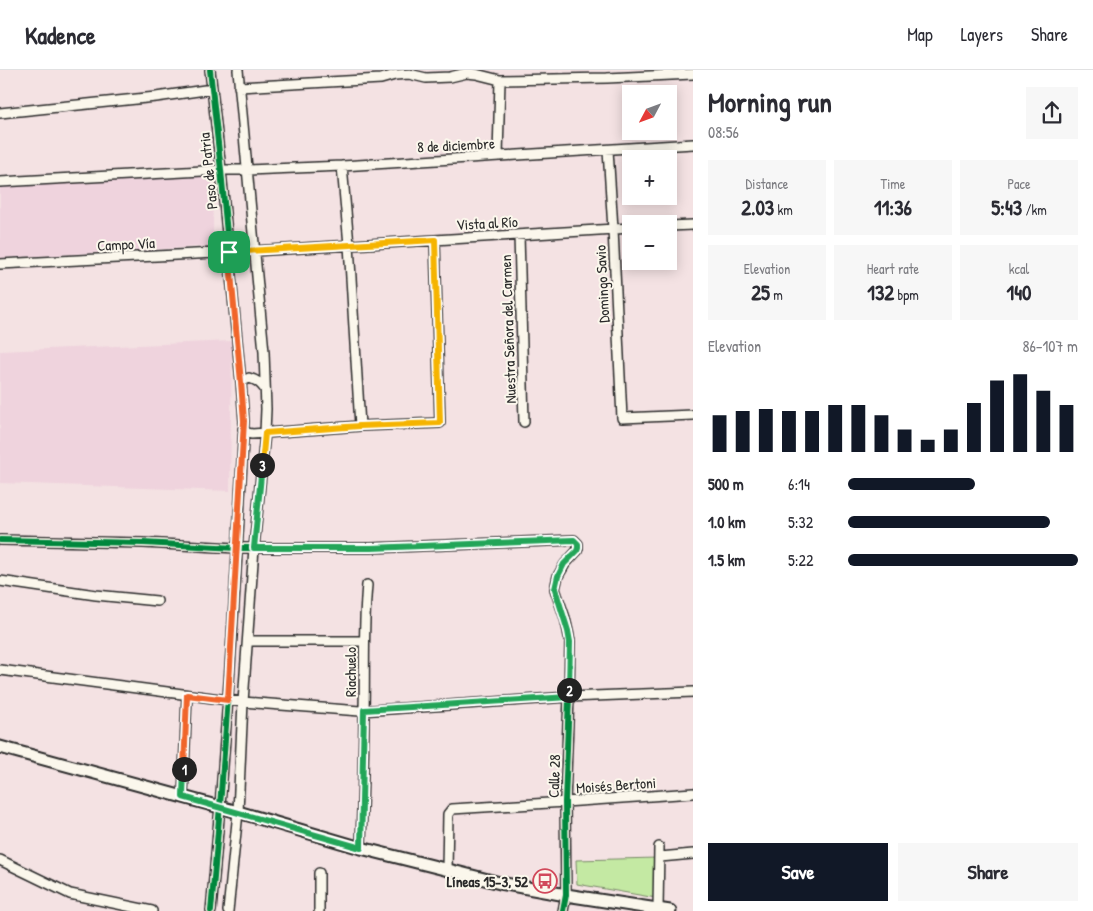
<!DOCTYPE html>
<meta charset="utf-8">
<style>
body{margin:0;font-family:"Patrick Hand",sans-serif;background:#f7f7f7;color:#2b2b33;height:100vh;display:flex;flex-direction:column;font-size:19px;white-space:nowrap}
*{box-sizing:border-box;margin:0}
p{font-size:16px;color:#7c7c81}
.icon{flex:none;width:28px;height:28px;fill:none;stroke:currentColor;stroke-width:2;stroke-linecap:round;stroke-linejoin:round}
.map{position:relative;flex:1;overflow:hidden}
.details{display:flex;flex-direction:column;background:#fff;width:400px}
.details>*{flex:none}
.needle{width:32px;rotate:229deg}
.buttons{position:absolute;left:622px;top:15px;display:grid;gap:10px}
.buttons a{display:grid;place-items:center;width:55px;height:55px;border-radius:0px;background:#fff;box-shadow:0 2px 12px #0003;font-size:25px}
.pin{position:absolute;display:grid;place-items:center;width:42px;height:42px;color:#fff;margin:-21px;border-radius:10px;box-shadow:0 2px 8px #0006}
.km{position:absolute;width:25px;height:25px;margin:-12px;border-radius:50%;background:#222;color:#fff;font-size:14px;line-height:25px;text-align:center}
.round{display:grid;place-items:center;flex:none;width:52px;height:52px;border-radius:0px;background:#f7f7f7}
.summary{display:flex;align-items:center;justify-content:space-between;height:85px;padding:0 15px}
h1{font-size:28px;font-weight:800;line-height:38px}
.stats{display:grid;grid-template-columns:repeat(3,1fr);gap:8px;height:85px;padding:5px 15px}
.stats div{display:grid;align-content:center;border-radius:0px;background:#f7f7f7;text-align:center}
.stats b{font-size:21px;font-weight:800}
.stats small{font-size:14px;font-weight:400}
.stats p{font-size:14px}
.chart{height:140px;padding:10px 15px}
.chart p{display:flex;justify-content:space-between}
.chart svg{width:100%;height:90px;margin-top:5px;stroke:#111827;stroke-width:6}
.button{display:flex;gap:10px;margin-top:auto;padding:10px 15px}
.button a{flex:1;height:58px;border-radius:0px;background:#111827;color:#fff;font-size:20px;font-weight:800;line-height:58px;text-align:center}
.button a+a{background:#f7f7f7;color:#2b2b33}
ul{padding:0 15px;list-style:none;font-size:16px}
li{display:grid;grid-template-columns:80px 60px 1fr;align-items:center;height:38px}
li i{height:12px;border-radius:6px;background:#111827}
header{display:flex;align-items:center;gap:30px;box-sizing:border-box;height:70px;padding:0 25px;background:#fff;border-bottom:1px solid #e1e1e2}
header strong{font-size:24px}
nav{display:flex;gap:28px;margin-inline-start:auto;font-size:18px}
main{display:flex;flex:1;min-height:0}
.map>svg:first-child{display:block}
</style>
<header>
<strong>Kadence</strong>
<nav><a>Map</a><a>Layers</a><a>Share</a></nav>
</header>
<main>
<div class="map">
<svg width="693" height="841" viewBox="0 0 693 841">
<rect width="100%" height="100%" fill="#f4e2e3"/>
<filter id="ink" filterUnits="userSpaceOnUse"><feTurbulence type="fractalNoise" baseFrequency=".02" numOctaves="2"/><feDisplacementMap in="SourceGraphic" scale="10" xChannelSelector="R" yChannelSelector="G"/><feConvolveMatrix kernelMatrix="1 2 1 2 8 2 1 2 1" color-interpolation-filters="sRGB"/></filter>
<g filter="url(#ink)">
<path fill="#efd3dd" d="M 213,102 L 213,176 L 0,188 L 0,113 Z
M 232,271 L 230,421 L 0,413 L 0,281 Z"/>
<path fill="#c4e9a3" stroke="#788a67" d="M 657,788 L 656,828 L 577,814 L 576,790 Z"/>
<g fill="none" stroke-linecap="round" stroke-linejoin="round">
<g stroke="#2b2b2b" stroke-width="12">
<path id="minor" d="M 210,0 L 221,100 L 241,312 L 244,351 C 236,515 226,678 211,841
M 239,17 L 381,9 L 395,5 L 409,4 L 426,8 L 450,7 L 467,3 L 476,4 L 500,10 L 607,8 L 693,4
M 0,43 L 156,27 L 212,19
M 608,80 L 613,159 L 622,348 L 693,345
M 498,86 L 500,10
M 342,96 L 349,175 L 360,356
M 0,112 L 221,100 L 248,100 L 342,96 L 693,74
M 669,156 L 693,155
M 519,165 L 524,352
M 0,194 L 254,181 L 631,158
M 241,312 L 249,308 C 257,310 260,313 265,319
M 243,359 L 247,363 L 252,364 L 360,356 L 440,353 L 435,170
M 0,470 L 143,473 L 236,478 L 371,478 L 574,470 L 578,474 L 578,478 L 577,481 L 565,494 L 558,506 L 555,519 L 565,548 L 568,561 L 570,571 L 569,627 L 565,732 L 566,825 L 563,841
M 0,511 L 96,525 L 157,531
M 248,571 L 364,571
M 0,600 L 243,632 L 360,641 L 569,627 L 693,622
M 183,727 L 187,625
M 361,778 C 362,732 364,687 364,641 C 365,599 363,557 367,515
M 660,787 L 693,784
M 0,790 L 70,824 L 152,841
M 447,799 L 448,744 L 452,739 L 565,732 L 693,723
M 319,803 L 319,841
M 658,839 L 659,777
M 228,841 L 238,742 L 243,632 L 254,478 L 265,363 L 266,339 L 264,282 L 238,0"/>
</g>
<g stroke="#2b2b2b" stroke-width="15">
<path id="major" d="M 0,677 L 238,742 L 361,778 L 500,813 L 566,825 L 670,841"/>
</g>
<use href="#minor" stroke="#fbf7ec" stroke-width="9"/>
<use href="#major" stroke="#fbf7ec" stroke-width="11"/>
<g stroke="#fbf7ec" stroke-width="9">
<path id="cycleway" d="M 210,0 L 221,100 L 241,312 L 244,351 C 236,515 226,678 211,841
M 0,470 L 143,473 L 236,478 L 371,478 L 574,470 L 578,474 L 578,478 L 577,481 L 565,494 L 558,506 L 555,519 L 565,548 L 568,561 L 570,571 L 569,627 L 565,732 L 566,825 L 563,841"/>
</g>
<use href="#cycleway" stroke="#00873e" stroke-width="6"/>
</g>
</g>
<g fill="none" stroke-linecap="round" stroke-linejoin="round" filter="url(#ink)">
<g stroke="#fff" stroke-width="10">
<path id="split-1" d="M 184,699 L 187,625 L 228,630 L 244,351 L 241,312 L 229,182"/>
</g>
<g stroke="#fff" stroke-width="10">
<path id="split-2" d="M 184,699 L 183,727 L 361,778 L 364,640 L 569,627 L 569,620"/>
</g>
<g stroke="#fff" stroke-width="10">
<path id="split-3" d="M 262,395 L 254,478 L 371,478 L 574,470 L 578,474 L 578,478 L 577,481 L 564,494 L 558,506 L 555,519 L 568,561 L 570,572 L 569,620"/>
</g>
<g stroke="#fff" stroke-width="10">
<path id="split-4" d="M 229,182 L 435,170 L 440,353 L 360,356 L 265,363 L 262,395"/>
</g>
<use href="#split-1" stroke="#f0652b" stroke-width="6"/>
<use href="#split-2" stroke="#22a559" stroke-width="6"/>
<use href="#split-3" stroke="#22a559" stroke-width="6"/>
<use href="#split-4" stroke="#f5b400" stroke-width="6"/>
</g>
<defs>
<g id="bus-ring" transform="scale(1.25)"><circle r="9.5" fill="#fbf7ec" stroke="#d1495b" stroke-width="1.5"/><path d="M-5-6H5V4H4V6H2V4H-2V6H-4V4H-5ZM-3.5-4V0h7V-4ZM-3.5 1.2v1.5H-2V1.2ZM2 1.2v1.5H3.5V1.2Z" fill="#d1495b"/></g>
</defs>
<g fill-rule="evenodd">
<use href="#bus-ring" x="545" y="811"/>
</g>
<g text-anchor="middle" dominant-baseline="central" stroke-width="4" stroke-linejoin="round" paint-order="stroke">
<g font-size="15" fill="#2b2b2b" stroke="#fbf7ec">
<text transform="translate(456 75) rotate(-3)">8 de diciembre</text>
<text transform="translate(208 101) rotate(-96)">Paso de Patria</text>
<text transform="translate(487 153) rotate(-3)">Vista al Río</text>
<text transform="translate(126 174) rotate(-3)">Campo Vía</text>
<text transform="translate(602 214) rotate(-93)">Domingo Savio</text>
<text transform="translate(508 259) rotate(-92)">Nuestra Señora del Carmen</text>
<text transform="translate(350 602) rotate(-90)">Riachuelo</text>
<text transform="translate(554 706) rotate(-88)">Calle 28</text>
<text transform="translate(616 715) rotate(-4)">Moisés Bertoni</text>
</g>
<g font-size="15" font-weight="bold" fill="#2b2b2b" stroke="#fbf7ec" text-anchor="end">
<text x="528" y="811">Líneas 15-3, 52</text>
</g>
</g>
</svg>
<div class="buttons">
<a><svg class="needle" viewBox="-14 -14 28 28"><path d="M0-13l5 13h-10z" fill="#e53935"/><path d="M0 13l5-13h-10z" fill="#7c7c81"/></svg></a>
<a>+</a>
<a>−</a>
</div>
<div class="pin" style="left:229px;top:182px;background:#1e9e55"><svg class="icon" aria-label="arrive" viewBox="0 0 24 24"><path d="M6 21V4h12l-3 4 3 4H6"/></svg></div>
<b class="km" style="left:184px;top:699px">1</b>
<b class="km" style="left:569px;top:620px">2</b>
<b class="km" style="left:262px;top:395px">3</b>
</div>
<section class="details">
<div class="summary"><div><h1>Morning run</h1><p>08:56</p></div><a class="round"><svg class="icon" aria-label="share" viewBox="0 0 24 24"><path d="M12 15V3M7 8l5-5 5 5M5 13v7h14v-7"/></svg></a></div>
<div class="stats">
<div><p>Distance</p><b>2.03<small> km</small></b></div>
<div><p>Time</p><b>11:36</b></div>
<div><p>Pace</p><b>5:43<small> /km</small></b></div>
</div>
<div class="stats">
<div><p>Elevation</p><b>25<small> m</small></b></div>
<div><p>Heart rate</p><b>132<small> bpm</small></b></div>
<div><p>kcal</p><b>140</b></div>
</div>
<div class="chart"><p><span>Elevation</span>86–107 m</p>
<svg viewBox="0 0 160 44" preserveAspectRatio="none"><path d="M5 44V26M15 44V24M25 44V23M35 44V24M45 44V24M55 44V21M65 44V21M75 44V26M85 44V33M95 44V38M105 44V33M115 44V20M125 44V9M135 44V6M145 44V14M155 44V21"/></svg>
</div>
<ul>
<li><b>500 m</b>6:14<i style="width:55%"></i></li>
<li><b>1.0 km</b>5:32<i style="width:88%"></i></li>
<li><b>1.5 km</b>5:22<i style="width:100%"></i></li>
</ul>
<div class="button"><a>Save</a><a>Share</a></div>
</section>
</main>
